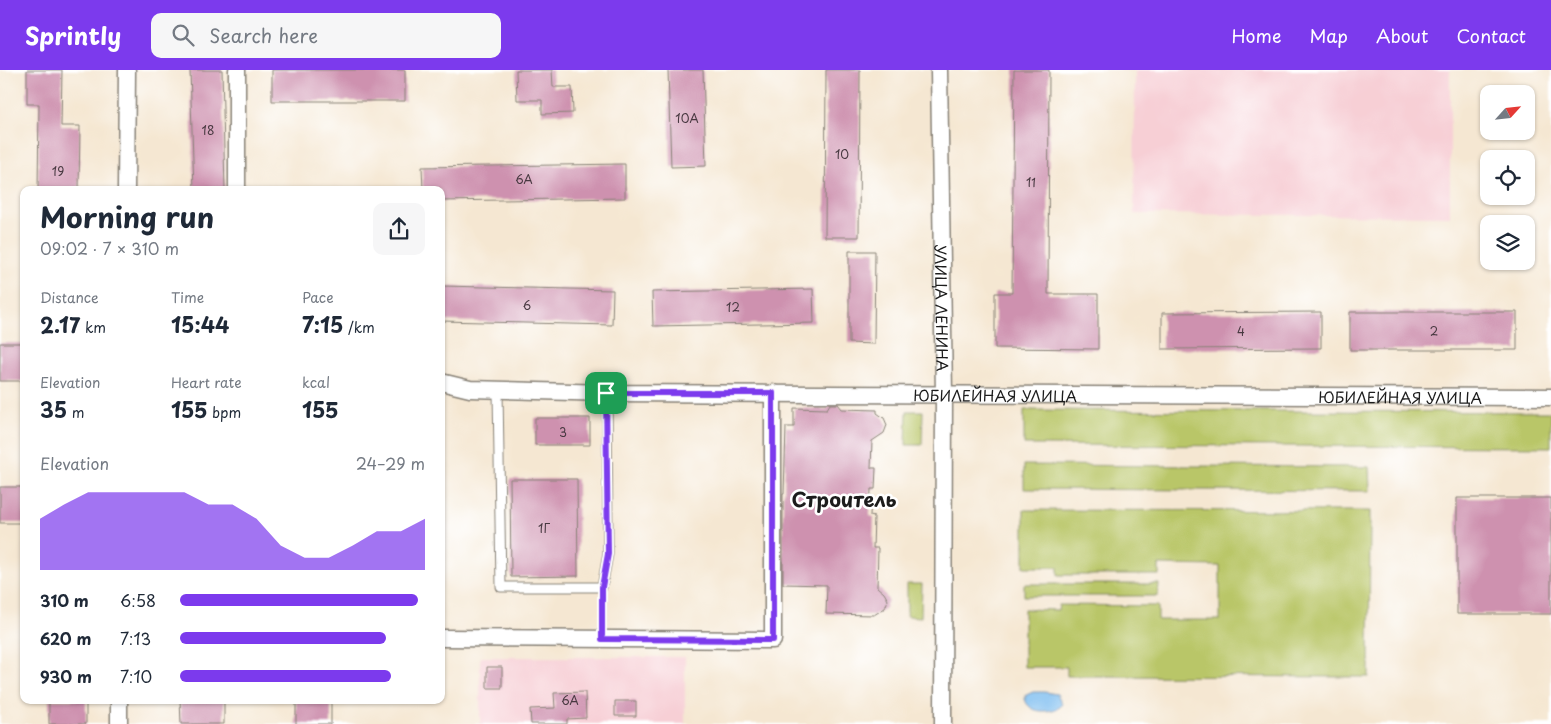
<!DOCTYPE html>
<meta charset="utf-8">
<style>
body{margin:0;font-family:"Playpen Sans",sans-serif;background:#f6f6f7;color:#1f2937;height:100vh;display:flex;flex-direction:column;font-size:19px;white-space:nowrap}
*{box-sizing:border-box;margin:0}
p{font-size:16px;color:#747a83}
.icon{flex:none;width:28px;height:28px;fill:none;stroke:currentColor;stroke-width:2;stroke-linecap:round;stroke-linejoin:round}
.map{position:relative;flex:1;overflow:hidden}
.sheet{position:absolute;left:20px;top:116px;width:425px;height:518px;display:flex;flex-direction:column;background:#fff;border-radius:10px;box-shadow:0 1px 4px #0004}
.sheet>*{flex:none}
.needle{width:32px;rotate:63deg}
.controls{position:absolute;left:1480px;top:15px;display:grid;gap:10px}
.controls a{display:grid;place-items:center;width:55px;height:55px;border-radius:10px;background:#fff;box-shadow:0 1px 4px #0004;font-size:25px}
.pin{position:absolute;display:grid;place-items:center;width:42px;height:42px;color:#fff;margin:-21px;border-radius:10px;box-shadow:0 2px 8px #0006}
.round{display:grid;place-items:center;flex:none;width:52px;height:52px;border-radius:10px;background:#f6f6f7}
.summary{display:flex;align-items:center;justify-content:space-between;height:85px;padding:0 20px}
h1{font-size:28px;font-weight:700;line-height:38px}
.metrics{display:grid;grid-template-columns:repeat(3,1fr);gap:8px;height:85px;padding:5px 20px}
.metrics div{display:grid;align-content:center}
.metrics b{font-size:21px;font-weight:700}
.metrics small{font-size:14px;font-weight:400}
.metrics p{font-size:14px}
.chart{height:140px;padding:10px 20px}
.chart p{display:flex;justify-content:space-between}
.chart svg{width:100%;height:90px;margin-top:5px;fill:#7c3aed;opacity:.7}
ul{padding:0 20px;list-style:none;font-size:16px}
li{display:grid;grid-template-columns:80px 60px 1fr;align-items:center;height:38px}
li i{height:12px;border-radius:6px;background:#7c3aed}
header{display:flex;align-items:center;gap:30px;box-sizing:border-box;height:70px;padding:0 25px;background:#7c3aed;color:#fff}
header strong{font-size:24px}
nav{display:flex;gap:28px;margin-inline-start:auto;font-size:18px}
.search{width:350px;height:45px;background:#f6f6f7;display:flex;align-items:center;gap:12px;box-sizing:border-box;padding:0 18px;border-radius:10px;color:#747a83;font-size:19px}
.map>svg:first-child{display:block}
</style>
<header>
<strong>Sprintly</strong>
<div class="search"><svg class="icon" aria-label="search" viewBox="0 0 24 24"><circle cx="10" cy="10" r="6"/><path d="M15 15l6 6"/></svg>Search here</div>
<nav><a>Home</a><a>Map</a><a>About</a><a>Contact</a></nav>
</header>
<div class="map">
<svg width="1551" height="654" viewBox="0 0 1551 654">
<rect width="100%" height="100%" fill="#fff"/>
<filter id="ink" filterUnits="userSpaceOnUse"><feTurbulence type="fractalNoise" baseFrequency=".02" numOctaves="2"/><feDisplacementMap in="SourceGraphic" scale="10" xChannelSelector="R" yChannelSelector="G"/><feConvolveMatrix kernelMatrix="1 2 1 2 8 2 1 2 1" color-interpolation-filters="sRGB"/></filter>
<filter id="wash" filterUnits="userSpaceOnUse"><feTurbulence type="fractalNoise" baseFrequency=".0096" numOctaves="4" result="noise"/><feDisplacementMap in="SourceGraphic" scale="20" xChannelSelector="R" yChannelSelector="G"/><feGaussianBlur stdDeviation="1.12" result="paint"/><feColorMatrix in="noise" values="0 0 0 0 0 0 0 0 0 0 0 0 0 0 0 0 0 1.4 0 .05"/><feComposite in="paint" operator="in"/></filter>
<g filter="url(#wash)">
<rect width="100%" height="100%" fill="#f5e7d2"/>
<path fill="#f7cfd5" d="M 1135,0 L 1450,0 L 1450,146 L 1134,144 Z
M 480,587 L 685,587 L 685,654 L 480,654 Z"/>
<path fill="#b9c668" stroke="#6a7142" d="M 1024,340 L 1551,342 L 1551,377 L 1024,375 Z
M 907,341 L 923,341 L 922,375 L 906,375 Z
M 1024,395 L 1369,397 L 1370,421 L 1024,419 Z
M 1024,440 L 1370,441 L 1369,607 L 1067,606 L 1067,597 L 1024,597 L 1024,539 L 1058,540 L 1059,535 L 1158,536 L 1158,550 L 1220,550 L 1220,496 L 1159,495 L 1159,505 L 1058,505 L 1058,497 L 1024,497 Z
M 907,514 L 922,514 L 921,547 L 907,546 Z
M 1024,514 L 1159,514 L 1158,526 L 1024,526 Z"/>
<path fill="#79bbef" stroke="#4a6c86" d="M 1033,622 L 1044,622 L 1057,624 L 1062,633 L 1060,637 C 1049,643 1029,644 1025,629 L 1026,625 Z"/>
<g id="blocks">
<path fill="#ce91af" d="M 27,0 L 62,0 L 61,56 L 80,56 L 79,120 L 38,120 L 39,34 L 27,34 Z
M 190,0 L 222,0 L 225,120 L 194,120 Z
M 272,0 L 405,0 L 405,31 L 272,31 Z
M 516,0 L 552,0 L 553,17 L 572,17 L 573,43 L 542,44 L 542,30 L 517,30 Z
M 668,0 L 703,0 L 706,96 L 671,97 Z
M 826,0 L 860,0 L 859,167 L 825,167 Z
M 1014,0 L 1049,0 L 1048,224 L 1098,224 L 1098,279 L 995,278 L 995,223 L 1012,223 Z
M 625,94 L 625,128 L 441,131 L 441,120 L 423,120 L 422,97 Z
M 849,181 L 875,181 L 874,274 L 849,273 Z
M 442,216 L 613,220 L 612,255 L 441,251 Z
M 813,219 L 814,253 L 653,256 L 652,222 Z
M 1321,242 L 1321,278 L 1162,279 L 1162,243 Z
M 1350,242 L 1517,242 L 1517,280 L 1350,280 Z
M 0,273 L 24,273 L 24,311 L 0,311 Z
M 830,334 L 838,334 L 842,339 L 877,340 L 877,343 L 884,348 L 887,355 L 884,363 L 872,371 L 871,398 L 876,398 L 875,419 L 871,419 L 870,446 L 874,447 L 873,478 L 878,478 L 877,517 L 884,523 L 888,530 L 885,538 L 874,545 L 826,544 L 827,515 L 783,514 L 783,424 L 784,424 L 786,357 L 794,357 L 794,338 L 827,339 Z
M 535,348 L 590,348 L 590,375 L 535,375 Z
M 510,409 L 577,409 L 578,506 L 511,507 Z
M 0,417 L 24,417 L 24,453 L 0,453 Z
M 1457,428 L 1551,428 L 1551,544 L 1457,544 Z
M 487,597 L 502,597 L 502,618 L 487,618 Z
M 585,622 L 586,648 L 567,649 L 567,654 L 531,654 L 530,639 L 555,638 L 554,623 Z
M 49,630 L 86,630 L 86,654 L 49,654 Z
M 180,630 L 224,630 L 224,654 L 181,654 Z
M 296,630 L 331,630 L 331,654 L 296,654 Z
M 615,631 L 636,631 L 636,646 L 615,646 Z"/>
</g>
</g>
<g filter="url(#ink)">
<use href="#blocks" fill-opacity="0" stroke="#888277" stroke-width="1"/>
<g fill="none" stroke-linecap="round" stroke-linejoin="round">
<g stroke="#888277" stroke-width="11">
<path id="lane" d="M 498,321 L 501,517 L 602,517 L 608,484 L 607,323"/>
</g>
<g stroke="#888277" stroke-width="19">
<g id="street">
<path d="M 237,0 L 237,120"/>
<path id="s1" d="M 939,0 L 944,324 L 943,654"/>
<path d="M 126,120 L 127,0"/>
<path id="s2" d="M 441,312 L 470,319 L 607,323 L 1551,327"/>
<path d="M 441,568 L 773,570 L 773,323"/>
<path d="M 119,654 L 119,630"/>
</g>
</g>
<path stroke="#888277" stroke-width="3" stroke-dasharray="1 4" stroke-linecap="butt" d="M 602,530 L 602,553"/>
<use href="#lane" stroke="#fff" stroke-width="9"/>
<use href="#street" stroke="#fff" stroke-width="16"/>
</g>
</g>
<g fill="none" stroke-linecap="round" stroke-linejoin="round" filter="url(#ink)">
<g stroke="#fff" stroke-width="10">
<path id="route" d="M 606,323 L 773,323 L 773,570 L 602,569 L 602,517 L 608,484 Z"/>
</g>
<use href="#route" stroke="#7c3aed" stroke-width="6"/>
</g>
<g text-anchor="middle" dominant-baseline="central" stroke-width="5" stroke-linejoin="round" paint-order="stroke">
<g font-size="12" fill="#483941">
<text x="687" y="48">10А</text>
<text x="208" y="60">18</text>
<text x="842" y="84">10</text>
<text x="58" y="101">19</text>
<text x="524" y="109">6А</text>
<text x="1031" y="112">11</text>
<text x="527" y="235">6</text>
<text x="733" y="237">12</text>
<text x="1241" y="261">4</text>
<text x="1434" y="261">2</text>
<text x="563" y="362">3</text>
<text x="544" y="458">1Г</text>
<text x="570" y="630">6А</text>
</g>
<g font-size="15" fill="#1c1c1c" stroke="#fff">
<text stroke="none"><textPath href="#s1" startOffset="238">УЛИЦА ЛЕНИНА</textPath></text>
<text stroke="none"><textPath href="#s2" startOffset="555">ЮБИЛЕЙНАЯ УЛИЦА</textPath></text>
<text stroke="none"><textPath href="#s2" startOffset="960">ЮБИЛЕЙНАЯ УЛИЦА</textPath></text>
</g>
<g font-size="20" font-weight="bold" fill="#1c1c1c" stroke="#fff">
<text x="844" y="429">Строитель</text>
</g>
</g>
</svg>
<div class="controls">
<a><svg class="needle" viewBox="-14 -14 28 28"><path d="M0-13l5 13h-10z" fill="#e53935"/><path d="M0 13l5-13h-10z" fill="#747a83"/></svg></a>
<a><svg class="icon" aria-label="locate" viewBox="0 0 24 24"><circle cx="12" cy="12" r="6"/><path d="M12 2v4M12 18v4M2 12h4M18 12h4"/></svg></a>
<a><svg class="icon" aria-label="layers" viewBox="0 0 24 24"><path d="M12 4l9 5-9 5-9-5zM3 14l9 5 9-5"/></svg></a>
</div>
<div class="pin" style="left:606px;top:323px;background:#1e9e55"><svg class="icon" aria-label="arrive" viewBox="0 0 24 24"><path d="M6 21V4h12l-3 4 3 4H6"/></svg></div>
<section class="sheet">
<div class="summary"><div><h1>Morning run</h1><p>09:02 · 7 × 310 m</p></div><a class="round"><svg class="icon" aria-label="share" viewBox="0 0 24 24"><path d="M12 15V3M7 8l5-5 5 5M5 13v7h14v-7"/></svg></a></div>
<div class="metrics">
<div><p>Distance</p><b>2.17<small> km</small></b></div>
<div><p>Time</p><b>15:44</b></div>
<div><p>Pace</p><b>7:15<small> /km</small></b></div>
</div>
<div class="metrics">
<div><p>Elevation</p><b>35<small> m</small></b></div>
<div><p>Heart rate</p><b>155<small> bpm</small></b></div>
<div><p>kcal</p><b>155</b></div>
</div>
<div class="chart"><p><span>Elevation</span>24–29 m</p>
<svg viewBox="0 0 160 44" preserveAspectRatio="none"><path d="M0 44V19L10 12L20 6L30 6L40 6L50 6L60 6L70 12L80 12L90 19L100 32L110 38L120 38L130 32L140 25L150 25L160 19V44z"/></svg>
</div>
<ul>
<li><b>310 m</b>6:58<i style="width:97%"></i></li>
<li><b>620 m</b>7:13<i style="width:84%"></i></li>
<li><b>930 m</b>7:10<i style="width:86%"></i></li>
</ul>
</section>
</div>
